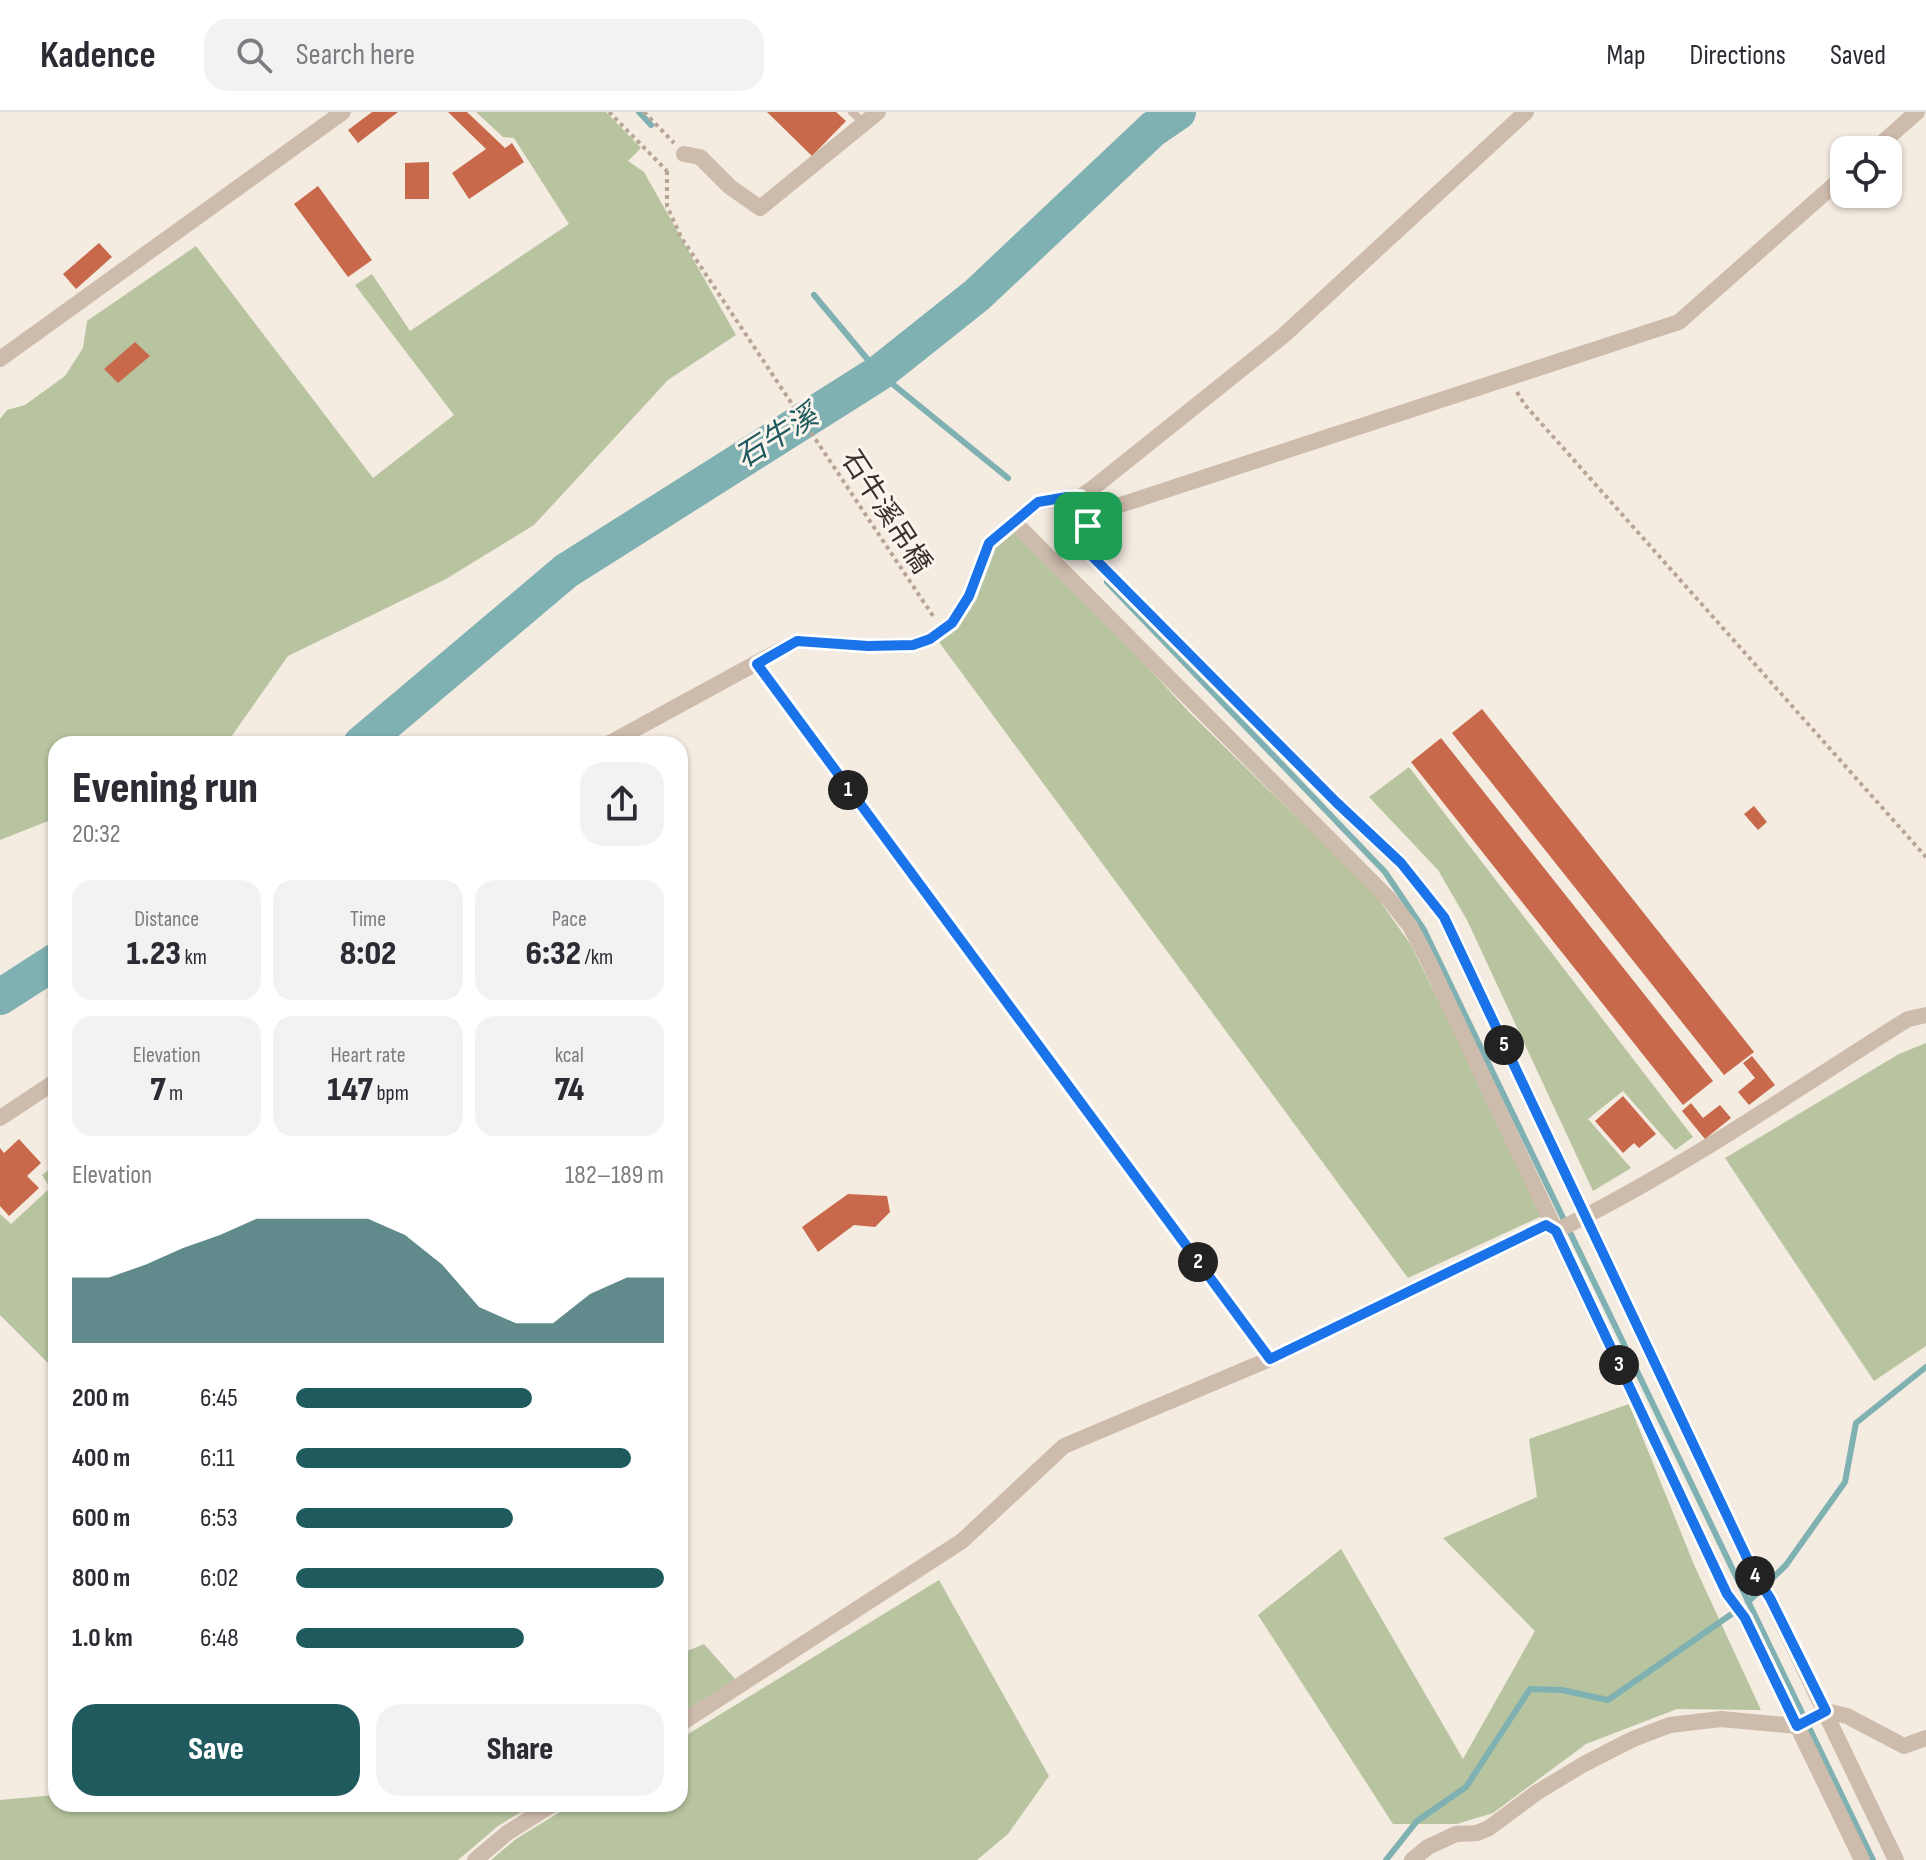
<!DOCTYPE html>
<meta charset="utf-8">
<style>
body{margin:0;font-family:"Sofia Sans Condensed","Noto Sans TC",sans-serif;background:#f2f2f3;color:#2b2b33;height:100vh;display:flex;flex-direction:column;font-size:30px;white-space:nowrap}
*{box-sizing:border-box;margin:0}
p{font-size:26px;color:#7c7c81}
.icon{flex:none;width:44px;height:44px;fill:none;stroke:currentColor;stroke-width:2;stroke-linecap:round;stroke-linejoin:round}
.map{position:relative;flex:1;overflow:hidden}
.drawer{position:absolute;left:48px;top:624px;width:640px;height:1076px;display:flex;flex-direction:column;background:#fff;border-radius:24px;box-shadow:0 2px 6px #0004}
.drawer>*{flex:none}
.tools{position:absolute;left:1830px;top:24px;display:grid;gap:16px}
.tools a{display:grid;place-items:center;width:72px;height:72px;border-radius:16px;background:#fff;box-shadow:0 2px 6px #0004;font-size:40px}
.pin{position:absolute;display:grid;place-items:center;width:68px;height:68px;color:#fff;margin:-34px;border-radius:16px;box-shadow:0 4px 12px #0006}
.km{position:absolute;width:40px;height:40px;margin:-20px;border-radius:50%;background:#222;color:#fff;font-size:22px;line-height:40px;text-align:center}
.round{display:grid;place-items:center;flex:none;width:84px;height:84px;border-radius:24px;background:#f2f2f3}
.summary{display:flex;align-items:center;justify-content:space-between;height:136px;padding:0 24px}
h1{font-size:44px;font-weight:800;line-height:60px}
.stats{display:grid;grid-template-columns:repeat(3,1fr);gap:12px;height:136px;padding:8px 24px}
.stats div{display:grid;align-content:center;border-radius:20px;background:#f2f2f3;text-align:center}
.stats b{font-size:34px;font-weight:800}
.stats small{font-size:22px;font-weight:400}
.stats p{font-size:22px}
.chart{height:224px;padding:16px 24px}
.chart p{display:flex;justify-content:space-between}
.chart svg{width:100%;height:144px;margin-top:8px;fill:#1f5a5e;opacity:.7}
.cta{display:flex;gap:16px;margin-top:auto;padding:16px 24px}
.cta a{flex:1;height:92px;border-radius:24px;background:#1f5a5e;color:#fff;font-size:32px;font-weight:800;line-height:92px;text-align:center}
.cta a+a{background:#f2f2f3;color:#2b2b33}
ul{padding:0 24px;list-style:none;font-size:26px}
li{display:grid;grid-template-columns:128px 96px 1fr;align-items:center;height:60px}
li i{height:20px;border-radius:10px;background:#1f5a5e}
header{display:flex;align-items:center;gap:48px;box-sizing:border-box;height:112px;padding:0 40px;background:#fff;border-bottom:2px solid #e1e1e2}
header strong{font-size:38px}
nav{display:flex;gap:44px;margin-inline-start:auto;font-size:28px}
.search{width:560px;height:72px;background:#f2f2f3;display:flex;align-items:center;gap:20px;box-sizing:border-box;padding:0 28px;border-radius:24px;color:#7c7c81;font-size:30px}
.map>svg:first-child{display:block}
</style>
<header>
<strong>Kadence</strong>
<div class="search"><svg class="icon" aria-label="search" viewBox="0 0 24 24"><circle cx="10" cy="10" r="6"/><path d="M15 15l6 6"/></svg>Search here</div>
<nav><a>Map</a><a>Directions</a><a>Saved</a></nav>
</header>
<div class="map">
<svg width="1926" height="1748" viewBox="0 0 1926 1748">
<rect width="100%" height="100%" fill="#f4ebe1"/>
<path fill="#b8c4a0" d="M 476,0 L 606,0 L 641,36 L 628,49 L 644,60 L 736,223 L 668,268 L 534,413 L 446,467 L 288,544 L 226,632 L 56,632 L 56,706 L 0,728 L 0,307 L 7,298 L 25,293 L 65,264 L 83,236 L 87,209 L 196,134 L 373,366 L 454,303 L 355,173 L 372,162 L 410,219 L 569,112 L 514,26 L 503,25 Z
M 1014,411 L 1189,600 L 1375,782 L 1411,833 L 1544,1103 L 1408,1166 L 936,526 L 979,471 L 986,429 Z
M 1409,655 L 1693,1025 L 1675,1038 L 1623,979 L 1588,1007 L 1631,1056 L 1593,1079 L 1467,808 L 1438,758 L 1369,685 Z
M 1926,931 L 1926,1234 L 1874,1269 L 1725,1046 L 1899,942 Z
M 56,1053 L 56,1259 L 0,1203 L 0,1102 L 11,1112 L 50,1076 L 42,1063 Z
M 1629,1292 L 1695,1455 L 1761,1598 L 1677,1597 L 1586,1632 L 1493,1701 L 1457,1712 L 1393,1712 L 1258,1503 L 1341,1437 L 1463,1647 L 1535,1519 L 1443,1426 L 1537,1385 L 1529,1327 Z
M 939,1468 L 1049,1664 L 1008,1722 L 977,1748 L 491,1748 L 516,1727 L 573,1692 L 680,1692 L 680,1627 Z
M 704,1532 L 736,1568 L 680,1602 L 680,1542 Z
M 56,1683 L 56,1692 L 534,1692 L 498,1714 L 458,1748 L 0,1748 L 0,1688 Z"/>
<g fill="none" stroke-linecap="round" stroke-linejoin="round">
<path stroke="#7fb0b2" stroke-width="6" d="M 639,0 L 651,13
M 814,183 L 879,261 L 1008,366
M 1064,425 L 1080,442
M 1107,470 L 1385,760 L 1424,818 L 1873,1748
M 1748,1490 L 1786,1453 L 1845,1370 L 1856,1311 L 1926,1255
M 1386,1748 L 1417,1709 L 1466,1675 L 1530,1577 L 1562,1578 L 1608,1588 L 1736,1499"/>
<path stroke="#7fb0b2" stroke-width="36" d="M 361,632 L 566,459 L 879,261 L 977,183 L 1153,17 L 1178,0
M 0,885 L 56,849"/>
</g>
<path fill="#c8694b" d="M 372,0 L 398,0 L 358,31 L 348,18 Z
M 448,0 L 467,0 L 505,36 L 512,31 L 524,50 L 469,87 L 452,61 L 486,37 Z
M 767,0 L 836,0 L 846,9 L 812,44 Z
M 429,50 L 429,87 L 405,87 L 405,51 Z
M 318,74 L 372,148 L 348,165 L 294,92 Z
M 99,131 L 112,145 L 76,177 L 63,162 Z
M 135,230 L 150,244 L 118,271 L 104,257 Z
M 1482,597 L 1754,940 L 1724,963 L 1452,621 Z
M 1441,626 L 1713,969 L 1683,993 L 1411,650 Z
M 1754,694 L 1767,710 L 1758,718 L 1744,702 Z
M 1752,944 L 1775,973 L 1749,993 L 1738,980 L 1755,966 L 1743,951 Z
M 1623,984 L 1656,1022 L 1639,1036 L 1634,1031 L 1623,1041 L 1595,1009 Z
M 1691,991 L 1703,1006 L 1720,993 L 1731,1006 L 1705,1027 L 1682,999 Z
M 19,1027 L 41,1051 L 27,1064 L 39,1076 L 9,1104 L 0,1094 L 0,1036 L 4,1041 Z
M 848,1082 L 887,1084 L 890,1100 L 875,1115 L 854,1113 L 818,1140 L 802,1115 Z"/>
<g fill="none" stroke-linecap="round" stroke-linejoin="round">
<path stroke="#b9a596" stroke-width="4" stroke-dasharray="4 4" stroke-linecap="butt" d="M 609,0 L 667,59 L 669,57
M 644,0 L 674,31
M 667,59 L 667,94 L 681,125 L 933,504
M 1517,280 L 1525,293 L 1926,745
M 765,564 L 1259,1232"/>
<path stroke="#cdbbac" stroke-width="8" d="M 852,0 L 864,11"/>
<path stroke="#cdbbac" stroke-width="16" d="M 1874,38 L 1917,0
M 684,42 L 700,45 L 730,75 L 760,96 L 878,0
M 0,247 L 343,0
M 1080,385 L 1088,414 L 1083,435 L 1336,690 L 1401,751 L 1444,805 L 1756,1465 L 1770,1486 L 1896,1748
M 1015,411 L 1388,786 L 1410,814 L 1427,846 L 1727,1482 L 1745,1506 L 1862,1748
M 1088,414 L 1114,395 L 1679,210 L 1844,64
M 608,632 L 797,529 L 868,534 L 913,533 L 930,527 L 952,511 L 969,484 L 989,431 L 1038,390 L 1080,385 L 1093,376 L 1283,224 L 1526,0
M 0,1006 L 56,969
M 680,1612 L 962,1429 L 1064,1334 L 1270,1247 L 1546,1113 L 1556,1119 C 1679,1059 1793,979 1908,907 L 1926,903
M 475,1748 L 507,1721 L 553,1692
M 1412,1748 L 1428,1735 L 1456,1722 L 1477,1721 L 1489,1716 L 1536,1681 L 1584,1652 L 1633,1627 L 1670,1613 L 1721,1607 L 1797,1614 L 1826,1599 L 1847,1604 L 1904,1634 L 1926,1626"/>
</g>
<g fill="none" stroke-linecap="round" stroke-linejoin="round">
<g stroke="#fff" stroke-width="16">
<path id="route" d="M 1067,385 L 1080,385 L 1088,414 L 1083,435 L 1336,690 L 1401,751 L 1444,805 L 1756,1465 L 1770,1486 L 1826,1599 L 1797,1614 L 1745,1506 L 1727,1482 L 1556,1119 L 1546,1113 L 1270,1247 L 757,552 L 797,529 L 868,534 L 913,533 L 930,527 L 952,511 L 969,484 L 989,431 L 1038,390 Z"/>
</g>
<use href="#route" stroke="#1a73e8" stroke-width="10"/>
</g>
<g text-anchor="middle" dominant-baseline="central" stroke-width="6" stroke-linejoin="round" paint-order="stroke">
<g font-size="28" fill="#3b302b" stroke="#fbf5ee">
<text transform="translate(886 400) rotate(57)">石牛溪吊橋</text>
</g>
<g font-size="30" font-style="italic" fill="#1f5a5e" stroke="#fbf5ee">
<text transform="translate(777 325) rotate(-32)">石牛溪</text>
</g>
</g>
</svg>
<div class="tools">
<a><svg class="icon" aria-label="locate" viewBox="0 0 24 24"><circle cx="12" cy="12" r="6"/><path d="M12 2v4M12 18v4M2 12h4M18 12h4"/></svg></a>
</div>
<div class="pin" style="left:1088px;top:414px;background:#1e9e55"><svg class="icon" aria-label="arrive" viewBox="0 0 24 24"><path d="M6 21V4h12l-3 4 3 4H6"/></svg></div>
<b class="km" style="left:848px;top:678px">1</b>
<b class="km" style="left:1198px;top:1150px">2</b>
<b class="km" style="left:1619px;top:1253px">3</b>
<b class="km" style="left:1755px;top:1464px">4</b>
<b class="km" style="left:1504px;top:933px">5</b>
<section class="drawer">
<div class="summary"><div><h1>Evening run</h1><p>20:32</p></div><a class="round"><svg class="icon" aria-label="share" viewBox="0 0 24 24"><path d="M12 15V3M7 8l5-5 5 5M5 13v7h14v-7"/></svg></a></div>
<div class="stats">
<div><p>Distance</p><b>1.23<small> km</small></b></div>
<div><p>Time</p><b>8:02</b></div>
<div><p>Pace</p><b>6:32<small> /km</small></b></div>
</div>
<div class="stats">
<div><p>Elevation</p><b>7<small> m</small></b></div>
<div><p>Heart rate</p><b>147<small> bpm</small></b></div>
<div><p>kcal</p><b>74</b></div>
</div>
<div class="chart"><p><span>Elevation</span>182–189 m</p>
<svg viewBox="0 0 160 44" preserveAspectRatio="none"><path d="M0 44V24L10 24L20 20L30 15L40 11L50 6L60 6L70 6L80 6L90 11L100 20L110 33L120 38L130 38L140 29L150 24L160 24V44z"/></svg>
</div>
<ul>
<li><b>200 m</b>6:45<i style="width:64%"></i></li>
<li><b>400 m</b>6:11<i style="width:91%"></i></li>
<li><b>600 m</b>6:53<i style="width:59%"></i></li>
<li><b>800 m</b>6:02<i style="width:100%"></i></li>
<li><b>1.0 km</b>6:48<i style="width:62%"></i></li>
</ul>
<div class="cta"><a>Save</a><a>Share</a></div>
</section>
</div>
